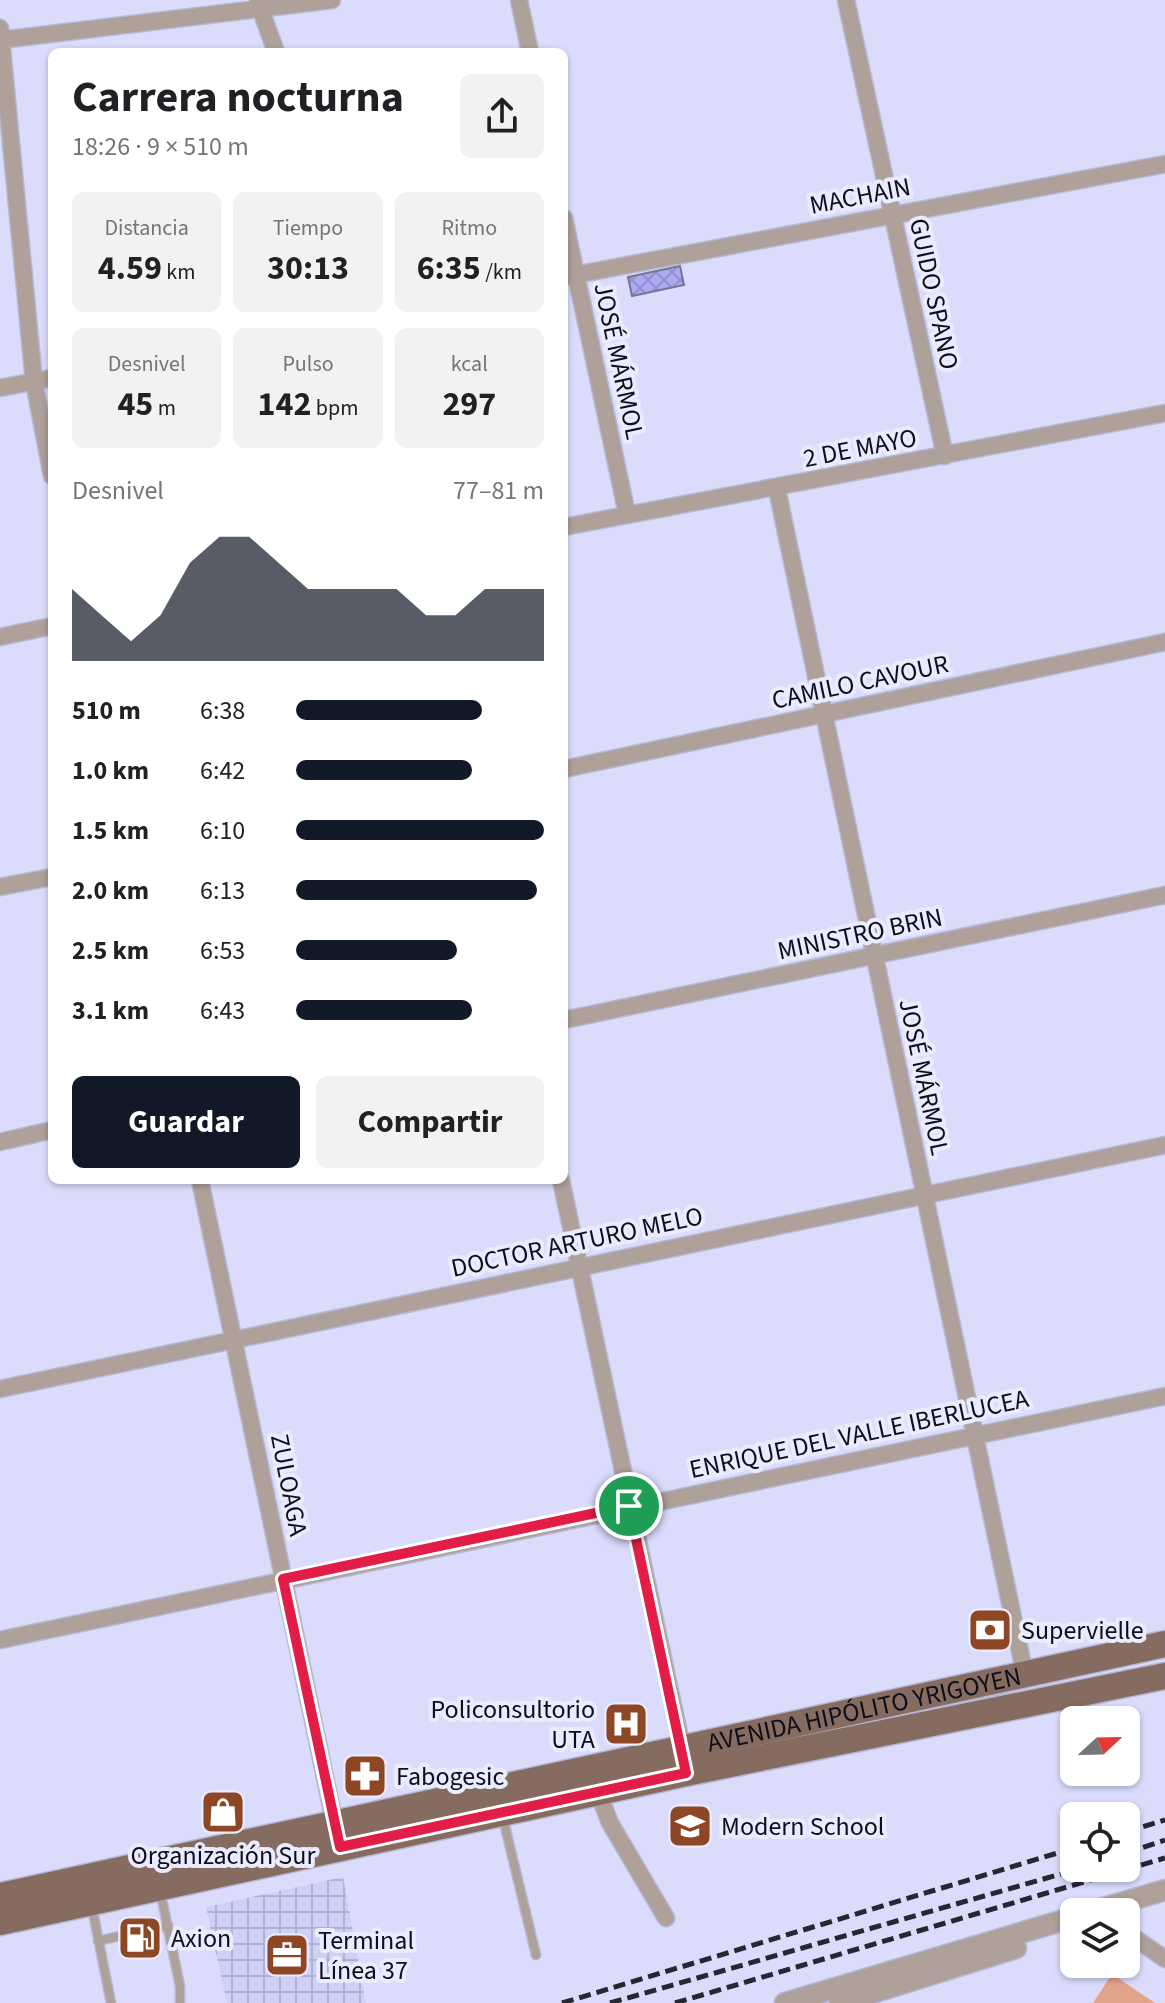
<!DOCTYPE html>
<html lang="es">
<meta charset="utf-8">
<style>
body{margin:0;font-family:"Source Sans 3",sans-serif;background:#f2f2f2;color:#202124;height:100vh;display:flex;flex-direction:column;font-size:30px;white-space:nowrap}
*{box-sizing:border-box;margin:0}
p{font-size:26px;color:#757577}
.icon{flex:none;width:44px;height:44px;fill:none;stroke:currentColor;stroke-width:2;stroke-linecap:round;stroke-linejoin:round}
.map{position:relative;flex:1;overflow:hidden}
.sheet{position:absolute;left:48px;top:48px;width:520px;height:1136px;display:flex;flex-direction:column;background:#fff;border-radius:12px;box-shadow:0 2px 6px #0004}
.sheet>*{flex:none}
.needle{width:52px;rotate:68deg}
.tools{position:absolute;left:1060px;top:1706px;display:grid;gap:16px}
.tools a{display:grid;place-items:center;width:80px;height:80px;border-radius:12px;background:#fff;box-shadow:0 2px 6px #0004;font-size:40px}
.pin{position:absolute;display:grid;place-items:center;width:68px;height:68px;color:#fff;margin:-34px;border:4px solid #fff;border-radius:50%;box-shadow:0 2px 8px #0007}
.round{display:grid;place-items:center;flex:none;width:84px;height:84px;border-radius:12px;background:#f2f2f2}
.headline{display:flex;align-items:center;justify-content:space-between;height:136px;padding:0 24px}
h1{font-size:44px;font-weight:700;line-height:60px}
.stats{display:grid;grid-template-columns:repeat(3,1fr);gap:12px;height:136px;padding:8px 24px}
.stats div{display:grid;align-content:center;border-radius:12px;background:#f2f2f2;text-align:center}
.stats b{font-size:34px;font-weight:700}
.stats small{font-size:22px;font-weight:400}
.stats p{font-size:22px}
.chart{height:224px;padding:16px 24px}
.chart p{display:flex;justify-content:space-between}
.chart svg{width:100%;height:144px;margin-top:8px;fill:#111827;opacity:.7}
.action{display:flex;gap:16px;margin-top:auto;padding:16px 24px}
.action a{flex:1;height:92px;border-radius:12px;background:#111827;color:#fff;font-size:32px;font-weight:700;line-height:92px;text-align:center}
.action a+a{background:#f2f2f2;color:#202124}
ul{padding:0 24px;list-style:none;font-size:26px}
li{display:grid;grid-template-columns:128px 96px 1fr;align-items:center;height:60px}
li i{height:20px;border-radius:10px;background:#111827}
.map>svg:first-child{display:block}
</style>
<div class="map">
<svg width="1165" height="2003" viewBox="0 0 1165 2003">
<defs>
<pattern id="industrial-grid" width="8" height="8" patternUnits="userSpaceOnUse" patternTransform="scale(2)"><rect width="8" height="8" fill="#cfd0f6"/><path d="M0 4h8M4 0v8" fill="none" stroke="#b1b1d2"/></pattern>
<pattern id="building-cross-hatch" width="8" height="8" patternUnits="userSpaceOnUse" patternTransform="scale(2)"><rect width="8" height="8" fill="#aaa9f3"/><path d="M0 0l8 8M0 8l8-8" fill="none" stroke="#9190d0"/></pattern>
</defs>
<rect width="100%" height="100%" fill="#dbdcfc"/>
<path fill="url(#industrial-grid)" d="M 343,1877 L 366,2003 L 227,2003 L 206,1907 Z"/>
<path fill="#e2a489" d="M 1112,1974 L 1155,2003 L 1093,2003 Z"/>
<path fill="url(#building-cross-hatch)" stroke="#767693" stroke-width="2" d="M 680,266 L 684,285 L 632,296 L 628,277 Z
M 372,1756 L 378,1778 L 365,1782 L 358,1777 L 355,1760 Z"/>
<g fill="none" stroke-linecap="round" stroke-linejoin="round">
<g stroke="#b6b7d3" stroke-width="11">
<path id="service" d="M 503,1818 L 536,1955
M 160,1890 L 180,1986 L 180,2003
M 92,1907 L 111,2003
M 98,1941 L 168,1925"/>
</g>
<g stroke="#b6b7d3" stroke-width="19">
<path id="minor" d="M 519,0 L 530,52
M 846,0 L 945,456
M 258,2 L 276,52
M 0,28 L 34,382 L 52,476
M 0,40 L 332,0
M 564,218 L 627,514
M 564,277 L 1165,164
M 0,388 L 52,378
M 777,489 L 1025,1675
M 564,527 L 1165,413
M 0,637 L 52,626
M 564,769 L 1165,642
M 0,887 L 52,877
M 564,1020 L 1165,895
M 0,1142 L 52,1130
M 200,1180 L 336,1830
M 561,1180 L 684,1757
M 0,1389 L 1165,1145
M 0,1640 L 1165,1396
M 598,1792 L 610,1823 L 666,1918
M 1126,1932 L 1165,1959"/>
</g>
<g stroke="#b6b7d3" stroke-width="23">
<path id="tertiary" d="M 1090,1912 L 1165,1890
M 785,2003 L 1074,1917
M 840,2003 L 1016,1948"/>
</g>
<g stroke="#b6b7d3" stroke-width="29">
<g id="primary">
<path id="s1" d="M 0,1896 L 1165,1644"/>
<path d="M 0,1922 L 686,1773 L 1165,1676"/>
</g>
</g>
<use href="#service" stroke="#afa09a" stroke-width="8"/>
<use href="#minor" stroke="#afa09a" stroke-width="16"/>
<use href="#tertiary" stroke="#afa09a" stroke-width="20"/>
<use href="#primary" stroke="#856b60" stroke-width="26"/>
<path stroke="#262733" stroke-width="5" stroke-dasharray="12 6" stroke-linecap="butt" d="M 1126,1832 L 1165,1820
M 1126,1853 L 1165,1840
M 562,2003 L 1074,1848
M 610,2003 L 1082,1868
M 675,2003 L 1165,1858"/>
</g>
<g fill="none" stroke-linecap="round" stroke-linejoin="round">
<g stroke="#fff" stroke-width="16">
<path id="route" d="M 629,1506 L 686,1773 L 340,1847 L 283,1579 Z"/>
</g>
<use href="#route" stroke="#e11d48" stroke-width="10"/>
</g>
<defs>
<g id="bank-square" transform="scale(2.3)"><rect x="-9" y="-9" width="18" height="18" rx="4" fill="#8e4724" stroke="#eaebfe"/><path d="M-6-4H6V4H-6ZM0-2.3a2.3 2.3 0 1 0 0 4.6a2.3 2.3 0 1 0 0-4.6Z" fill="#fff"/></g>
<g id="hospital-square" transform="scale(2.3)"><rect x="-9" y="-9" width="18" height="18" rx="4" fill="#8e4724" stroke="#eaebfe"/><path d="M-5-5h3v3.5h4V-5h3V5h-3V1.5h-4V5h-3Z" fill="#fff"/></g>
<g id="pharmacy-square" transform="scale(2.3)"><rect x="-9" y="-9" width="18" height="18" rx="4" fill="#8e4724" stroke="#eaebfe"/><path d="M-2-6h4v4h4v4h-4v4h-4v-4h-4v-4h4Z" fill="#fff"/></g>
<g id="shop-square" transform="scale(2.3)"><rect x="-9" y="-9" width="18" height="18" rx="4" fill="#8e4724" stroke="#eaebfe"/><path d="M-5-2.5h2.3a2.7 3.5 0 0 1 5.4 0H5L5.5 6h-11ZM-1.5-2.5h3a1.5 2.3 0 0 0-3 0Z" fill="#fff"/></g>
<g id="school-square" transform="scale(2.3)"><rect x="-9" y="-9" width="18" height="18" rx="4" fill="#8e4724" stroke="#eaebfe"/><path d="M0-5L7-2L0 1L-7-2ZM-4 1L0 2.5L4 1V4Q0 6-4 4Z" fill="#fff"/></g>
<g id="fuel-square" transform="scale(2.3)"><rect x="-9" y="-9" width="18" height="18" rx="4" fill="#8e4724" stroke="#eaebfe"/><path d="M-5.5-6h7V0h2V4h1.3V-2.5L3-4.5l.8-.8L6-3V5H2.5V1h-1V6h-7ZM-4.2-4.7v3.2H.2V-4.7Z" fill="#fff"/></g>
<g id="office-square" transform="scale(2.3)"><rect x="-9" y="-9" width="18" height="18" rx="4" fill="#8e4724" stroke="#eaebfe"/><path d="M-6-3h4V-5.5h4V-3h4V5H-6ZM-1-4.5V-3h2v-1.5ZM-6 0V1H6V0Z" fill="#fff"/></g>
</defs>
<g fill-rule="evenodd">
<use href="#bank-square" x="990" y="1630"/>
<use href="#hospital-square" x="626" y="1724"/>
<use href="#pharmacy-square" x="365" y="1776"/>
<use href="#shop-square" x="223" y="1812"/>
<use href="#school-square" x="690" y="1826"/>
<use href="#fuel-square" x="140" y="1938"/>
<use href="#office-square" x="287" y="1955"/>
</g>
<g text-anchor="middle" dominant-baseline="central" stroke-width="8" stroke-linejoin="round" paint-order="stroke">
<g font-size="26" fill="#0e0e18" stroke="#eaebfe">
<text transform="translate(860 196) rotate(-11)">MACHAIN</text>
<text transform="translate(934 294) rotate(78)">GUIDO SPANO</text>
<text transform="translate(619 361) rotate(78)">JOSÉ MÁRMOL</text>
<text transform="translate(860 448) rotate(-11)">2 DE MAYO</text>
<text transform="translate(860 682) rotate(-12)">CAMILO CAVOUR</text>
<text transform="translate(860 934) rotate(-12)">MINISTRO BRIN</text>
<text transform="translate(924 1077) rotate(78)">JOSÉ MÁRMOL</text>
<text transform="translate(577 1242) rotate(-12)">DOCTOR ARTURO MELO</text>
<text transform="translate(859 1434) rotate(-12)">ENRIQUE DEL VALLE IBERLUCEA</text>
<text transform="translate(289 1485) rotate(79)">ZULOAGA</text>
<text stroke="none"><textPath href="#s1" startOffset="884">AVENIDA HIPÓLITO YRIGOYEN</textPath></text>
</g>
<g font-size="26" fill="#0e0e18" stroke="#eaebfe" text-anchor="start">
<text x="1021" y="1630">Supervielle</text>
<text x="595" y="1709" text-anchor="end">Policonsultorio<tspan x="595" dy="30">UTA</tspan></text>
<text x="396" y="1776">Fabogesic</text>
<text x="721" y="1826">Modern School</text>
<text x="223" y="1855" text-anchor="middle">Organización Sur</text>
<text x="171" y="1938">Axion</text>
<text x="318" y="1940">Terminal<tspan x="318" dy="30">Línea 37</tspan></text>
</g>
</g>
</svg>
<div class="tools">
<a><svg class="needle" viewBox="-14 -14 28 28"><path d="M0-13l5 13h-10z" fill="#e53935"/><path d="M0 13l5-13h-10z" fill="#757577"/></svg></a>
<a><svg class="icon" aria-label="locate" viewBox="0 0 24 24"><circle cx="12" cy="12" r="6"/><path d="M12 2v4M12 18v4M2 12h4M18 12h4"/></svg></a>
<a><svg class="icon" aria-label="layers" viewBox="0 0 24 24"><path d="M12 4l9 5-9 5-9-5zM3 14l9 5 9-5"/></svg></a>
</div>
<div class="pin" style="left:629px;top:1506px;background:#1e9e55"><svg class="icon" aria-label="arrive" viewBox="0 0 24 24"><path d="M6 21V4h12l-3 4 3 4H6"/></svg></div>
<section class="sheet">
<div class="headline"><div><h1>Carrera nocturna</h1><p>18:26 · 9 × 510 m</p></div><a class="round"><svg class="icon" aria-label="share" viewBox="0 0 24 24"><path d="M12 15V3M7 8l5-5 5 5M5 13v7h14v-7"/></svg></a></div>
<div class="stats">
<div><p>Distancia</p><b>4.59<small> km</small></b></div>
<div><p>Tiempo</p><b>30:13</b></div>
<div><p>Ritmo</p><b>6:35<small> /km</small></b></div>
</div>
<div class="stats">
<div><p>Desnivel</p><b>45<small> m</small></b></div>
<div><p>Pulso</p><b>142<small> bpm</small></b></div>
<div><p>kcal</p><b>297</b></div>
</div>
<div class="chart"><p><span>Desnivel</span>77–81 m</p>
<svg viewBox="0 0 160 44" preserveAspectRatio="none"><path d="M0 44V22L10 30L20 38L30 30L40 14L50 6L60 6L70 14L80 22L90 22L100 22L110 22L120 30L130 30L140 22L150 22L160 22V44z"/></svg>
</div>
<ul>
<li><b>510 m</b>6:38<i style="width:75%"></i></li>
<li><b>1.0 km</b>6:42<i style="width:71%"></i></li>
<li><b>1.5 km</b>6:10<i style="width:100%"></i></li>
<li><b>2.0 km</b>6:13<i style="width:97%"></i></li>
<li><b>2.5 km</b>6:53<i style="width:65%"></i></li>
<li><b>3.1 km</b>6:43<i style="width:71%"></i></li>
</ul>
<div class="action"><a>Guardar</a><a>Compartir</a></div>
</section>
</div>
